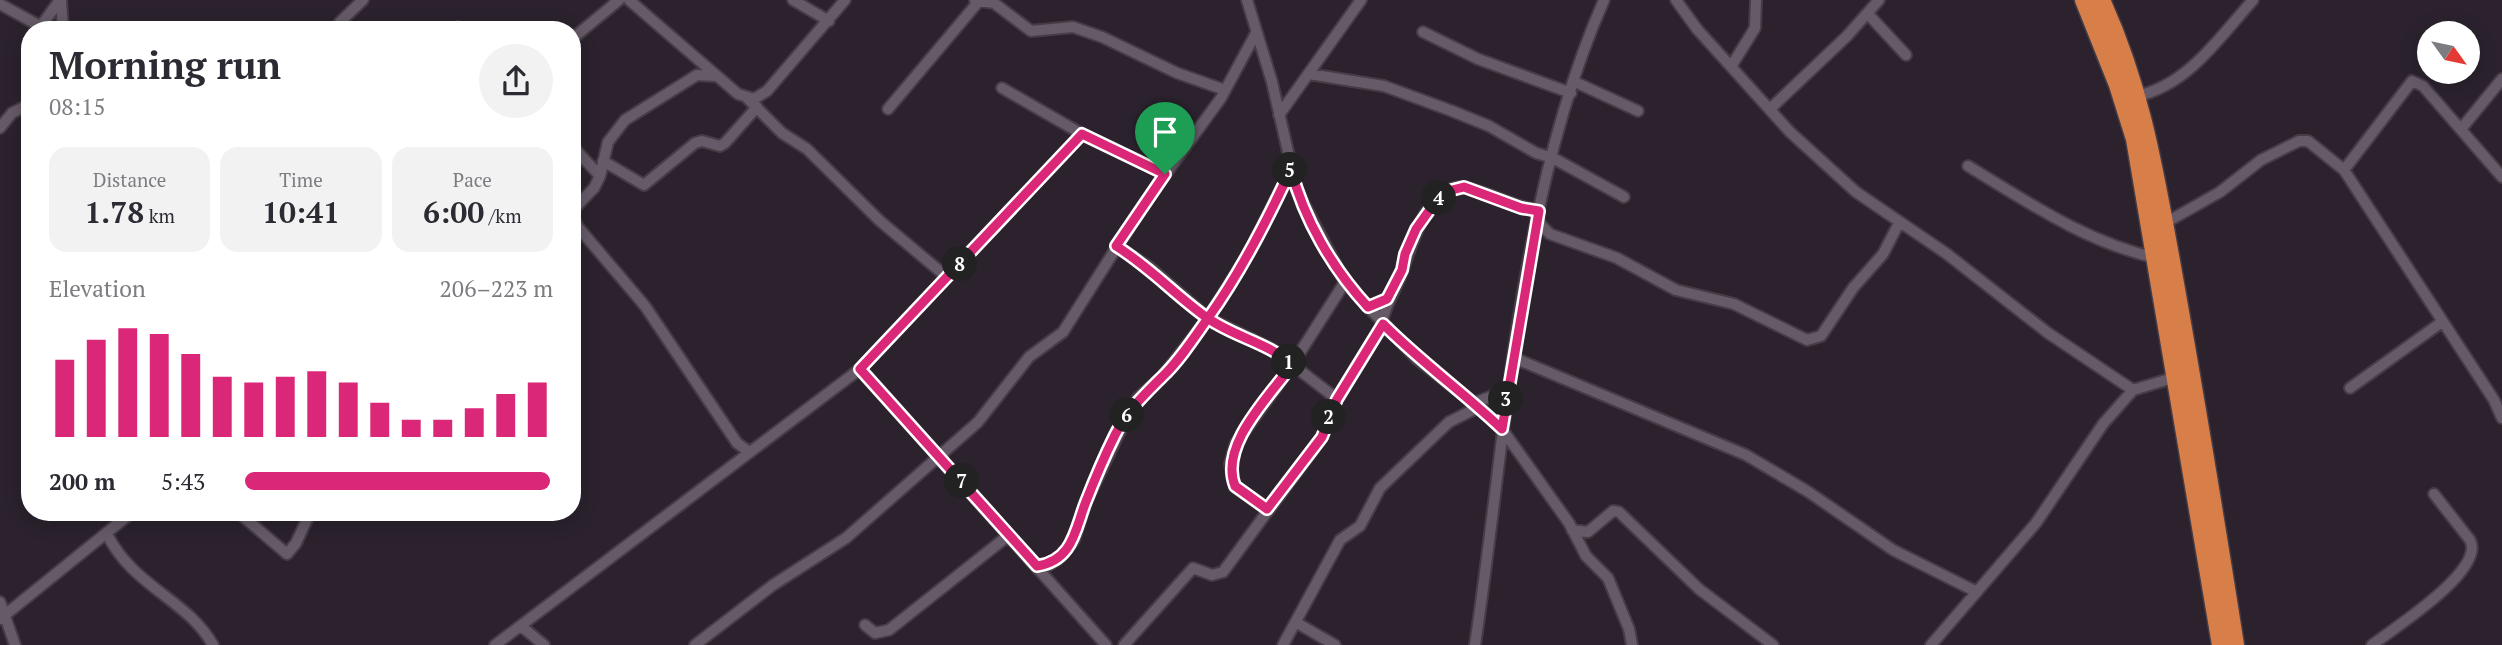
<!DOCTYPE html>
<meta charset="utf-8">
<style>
body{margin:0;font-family:"PT Serif",serif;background:#f2f2f3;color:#2b2b33;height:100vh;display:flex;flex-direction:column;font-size:26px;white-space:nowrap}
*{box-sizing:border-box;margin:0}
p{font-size:23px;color:#7c7c81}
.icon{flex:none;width:38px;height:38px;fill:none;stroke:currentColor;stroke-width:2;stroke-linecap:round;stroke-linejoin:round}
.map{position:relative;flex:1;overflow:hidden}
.drawer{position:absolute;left:21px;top:21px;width:560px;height:500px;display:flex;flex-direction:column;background:#fff;border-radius:28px;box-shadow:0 4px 18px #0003}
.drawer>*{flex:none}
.needle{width:46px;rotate:123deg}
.fabs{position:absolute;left:2417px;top:21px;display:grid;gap:14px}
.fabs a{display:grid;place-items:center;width:63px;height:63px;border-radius:50%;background:#fff;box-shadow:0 4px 18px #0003;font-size:35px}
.pin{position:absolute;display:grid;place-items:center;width:60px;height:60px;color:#fff;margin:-72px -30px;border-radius:50% 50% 50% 0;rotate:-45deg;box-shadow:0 0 7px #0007}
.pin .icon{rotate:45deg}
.km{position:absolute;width:35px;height:35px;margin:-18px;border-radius:50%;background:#222;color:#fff;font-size:19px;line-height:35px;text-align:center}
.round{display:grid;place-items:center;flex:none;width:74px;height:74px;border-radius:37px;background:#f2f2f3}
.head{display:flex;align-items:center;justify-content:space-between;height:119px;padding:0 28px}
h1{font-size:38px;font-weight:700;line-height:52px}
.metrics{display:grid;grid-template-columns:repeat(3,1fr);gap:10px;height:119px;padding:7px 28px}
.metrics div{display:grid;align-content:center;border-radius:18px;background:#f2f2f3;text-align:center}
.metrics b{font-size:30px;font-weight:700}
.metrics small{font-size:19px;font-weight:400}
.metrics p{font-size:19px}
.chart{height:196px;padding:14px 28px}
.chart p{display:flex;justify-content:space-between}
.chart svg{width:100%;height:126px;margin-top:7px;stroke:#db2777;stroke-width:6}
ul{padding:0 28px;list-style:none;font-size:23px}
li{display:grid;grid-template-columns:112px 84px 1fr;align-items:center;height:52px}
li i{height:18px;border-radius:9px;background:#db2777}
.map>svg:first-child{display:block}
</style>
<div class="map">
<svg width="2502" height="645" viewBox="0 0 2502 645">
<rect width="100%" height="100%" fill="#2b222e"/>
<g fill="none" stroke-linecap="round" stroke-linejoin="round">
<g stroke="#453c46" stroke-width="14">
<path id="minor" d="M 61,0 L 63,30
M 629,0 L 738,94 L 754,99 L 767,91 L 845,0
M 793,0 L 829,21
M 975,0 L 994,3 L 1031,31 L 1073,27 L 1102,37 L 1177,73 L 1225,90
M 1247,0 L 1272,82 L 1297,191 L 1345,282 L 1417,359 L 1474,403 L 1502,429 L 1569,523 L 1586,556 L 1608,578 L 1629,629 L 1632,645
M 1676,0 L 1697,29 L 1790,132 L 1856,192 L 1947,254 L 2048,333 L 2133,390
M 0,4 L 47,30
M 1868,14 L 1906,55
M 41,26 L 60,0
M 458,27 L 461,30
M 336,30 L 340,22 L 363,0
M 1423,32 L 1478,59 L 1571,93
M 572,39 L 619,0
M 1732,65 L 1755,28 L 1756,0
M 1309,74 L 1384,86 L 1452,111 L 1489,126 L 1536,153 L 1553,158 L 1624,197
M 1575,82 L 1638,111
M 1002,88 L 1082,134
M 2137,96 C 2188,85 2220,37 2253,0
M 747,98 L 782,133 L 807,149 L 880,221 L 942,273 L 949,274
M 888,109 L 979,1
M 1770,109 L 1847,36 L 1879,0
M 1279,115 L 1361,0
M 0,128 L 12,113 L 30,104
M 2461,129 L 2502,79
M 572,146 L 600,176
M 603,161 L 644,185 L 695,143 L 702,141 L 720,146 L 725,143 L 757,107
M 1968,166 C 2029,203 2086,242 2156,258
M 2344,170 L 2494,400 L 2502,418
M 572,211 L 594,188 L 600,176 L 608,142 L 625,120 L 697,75 L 715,76
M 572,216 L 578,227 L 645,306 L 737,443 L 748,451
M 1537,221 L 1550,234 L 1617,258 L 1676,290 L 1734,304 L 1807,340 L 1821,336 L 1853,288 L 1883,254 L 1899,223
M 2165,223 L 2220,192 L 2261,160 L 2299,141 L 2308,141 L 2344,170 L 2412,81 L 2423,86 L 2502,177
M 1116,246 L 1149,267 L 1208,318 L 1272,349 L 1337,399 L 1383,324
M 1382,322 C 1386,303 1396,289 1402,272 C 1411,247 1426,188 1461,187 C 1475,187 1518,208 1539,211
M 1514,358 L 1746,455 L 1807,491 L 1893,550 L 1977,592
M 860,369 L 1106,645
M 2350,388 L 2442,322
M 1474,403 L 1508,390
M 1267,509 L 1235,487 L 1230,464 L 1236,443 L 1292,365 L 1345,282
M 239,513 L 287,554 L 296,543 L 310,513
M 1572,530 L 1588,532 L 1613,511 L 1619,512 L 1699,589 L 1773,645
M 107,534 C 133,587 187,599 213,645
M 1037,566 L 1049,565 L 1059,558 L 1074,540 L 1086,502 L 1128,414 L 1138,398 L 1162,377 L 1208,318 L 1249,253 L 1291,169
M 0,602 L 15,645
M 0,619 L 131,513
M 1297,623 L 1335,645
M 865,625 L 875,633 L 889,630 L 1009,535
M 521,626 L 544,645
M 495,645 L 860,369 L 1082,134 L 1165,174
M 695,645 L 773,585 L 846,538 L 978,422 L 1029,357 L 1063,332 L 1146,201 L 1221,98 L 1256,33
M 1124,645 L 1193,568 L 1212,575 L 1223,572 L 1322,437 L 1337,399
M 1283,645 L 1340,540 L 1360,526 L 1380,488 L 1449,422 L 1479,407
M 1475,645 C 1507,433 1517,198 1604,0
M 1931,645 L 2036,523 L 2103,424 L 2133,390 L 2176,377
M 2372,645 C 2394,628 2486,570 2470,540 L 2434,494"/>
</g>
<g stroke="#453c46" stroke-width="21">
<path id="trunk" d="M 2084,0 L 2118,85 L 2135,139 L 2221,645
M 2101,0 C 2141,88 2154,168 2171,261 C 2194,389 2215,517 2235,645"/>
</g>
<use href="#minor" stroke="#665a68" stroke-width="10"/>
<use href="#trunk" stroke="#d87e49" stroke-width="18"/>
</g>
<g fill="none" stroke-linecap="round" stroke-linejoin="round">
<g stroke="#fff" stroke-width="14">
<path id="route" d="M 1165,174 L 1116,246 C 1151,268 1174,294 1206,317 C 1233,337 1268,342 1292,365 C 1269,397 1219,445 1235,486 L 1267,509 L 1322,437 L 1337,399 L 1383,324 C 1421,362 1463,392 1502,429 L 1539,211 L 1521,208 L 1464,187 L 1448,191 L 1436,201 L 1416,229 L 1405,254 L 1402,270 L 1387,299 L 1368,307 C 1333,269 1304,220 1291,169 C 1267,221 1241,272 1208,318 C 1194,338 1179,361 1162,377 C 1143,396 1127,411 1115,435 C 1104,457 1094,481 1085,504 C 1075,531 1072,561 1037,566 L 860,369 L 1082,134 L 1165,174"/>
</g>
<use href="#route" stroke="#db2777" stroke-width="9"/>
</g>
</svg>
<div class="fabs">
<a><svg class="needle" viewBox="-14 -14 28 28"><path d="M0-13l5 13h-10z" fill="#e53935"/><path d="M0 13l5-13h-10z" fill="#7c7c81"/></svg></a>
</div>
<div class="pin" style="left:1165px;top:174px;background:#1e9e55"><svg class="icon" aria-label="arrive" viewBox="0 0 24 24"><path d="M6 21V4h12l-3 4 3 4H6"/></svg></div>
<b class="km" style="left:1289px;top:362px">1</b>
<b class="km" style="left:1329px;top:417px">2</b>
<b class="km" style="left:1506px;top:399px">3</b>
<b class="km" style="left:1439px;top:198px">4</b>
<b class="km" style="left:1290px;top:170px">5</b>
<b class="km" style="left:1127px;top:415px">6</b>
<b class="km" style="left:962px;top:481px">7</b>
<b class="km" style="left:960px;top:264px">8</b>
<section class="drawer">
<div class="head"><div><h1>Morning run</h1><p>08:15</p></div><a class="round"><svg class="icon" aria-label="share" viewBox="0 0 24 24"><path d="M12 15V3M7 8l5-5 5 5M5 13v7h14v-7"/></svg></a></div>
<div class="metrics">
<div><p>Distance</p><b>1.78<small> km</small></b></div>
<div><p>Time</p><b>10:41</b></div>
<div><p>Pace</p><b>6:00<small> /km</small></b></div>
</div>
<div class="chart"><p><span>Elevation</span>206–223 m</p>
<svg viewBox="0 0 160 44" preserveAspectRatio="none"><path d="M5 44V17M15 44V10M25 44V6M35 44V8M45 44V15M55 44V23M65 44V25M75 44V23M85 44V21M95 44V25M105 44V32M115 44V38M125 44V38M135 44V34M145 44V29M155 44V25"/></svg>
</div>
<ul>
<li><b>200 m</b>5:43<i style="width:99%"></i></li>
</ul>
</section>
</div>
